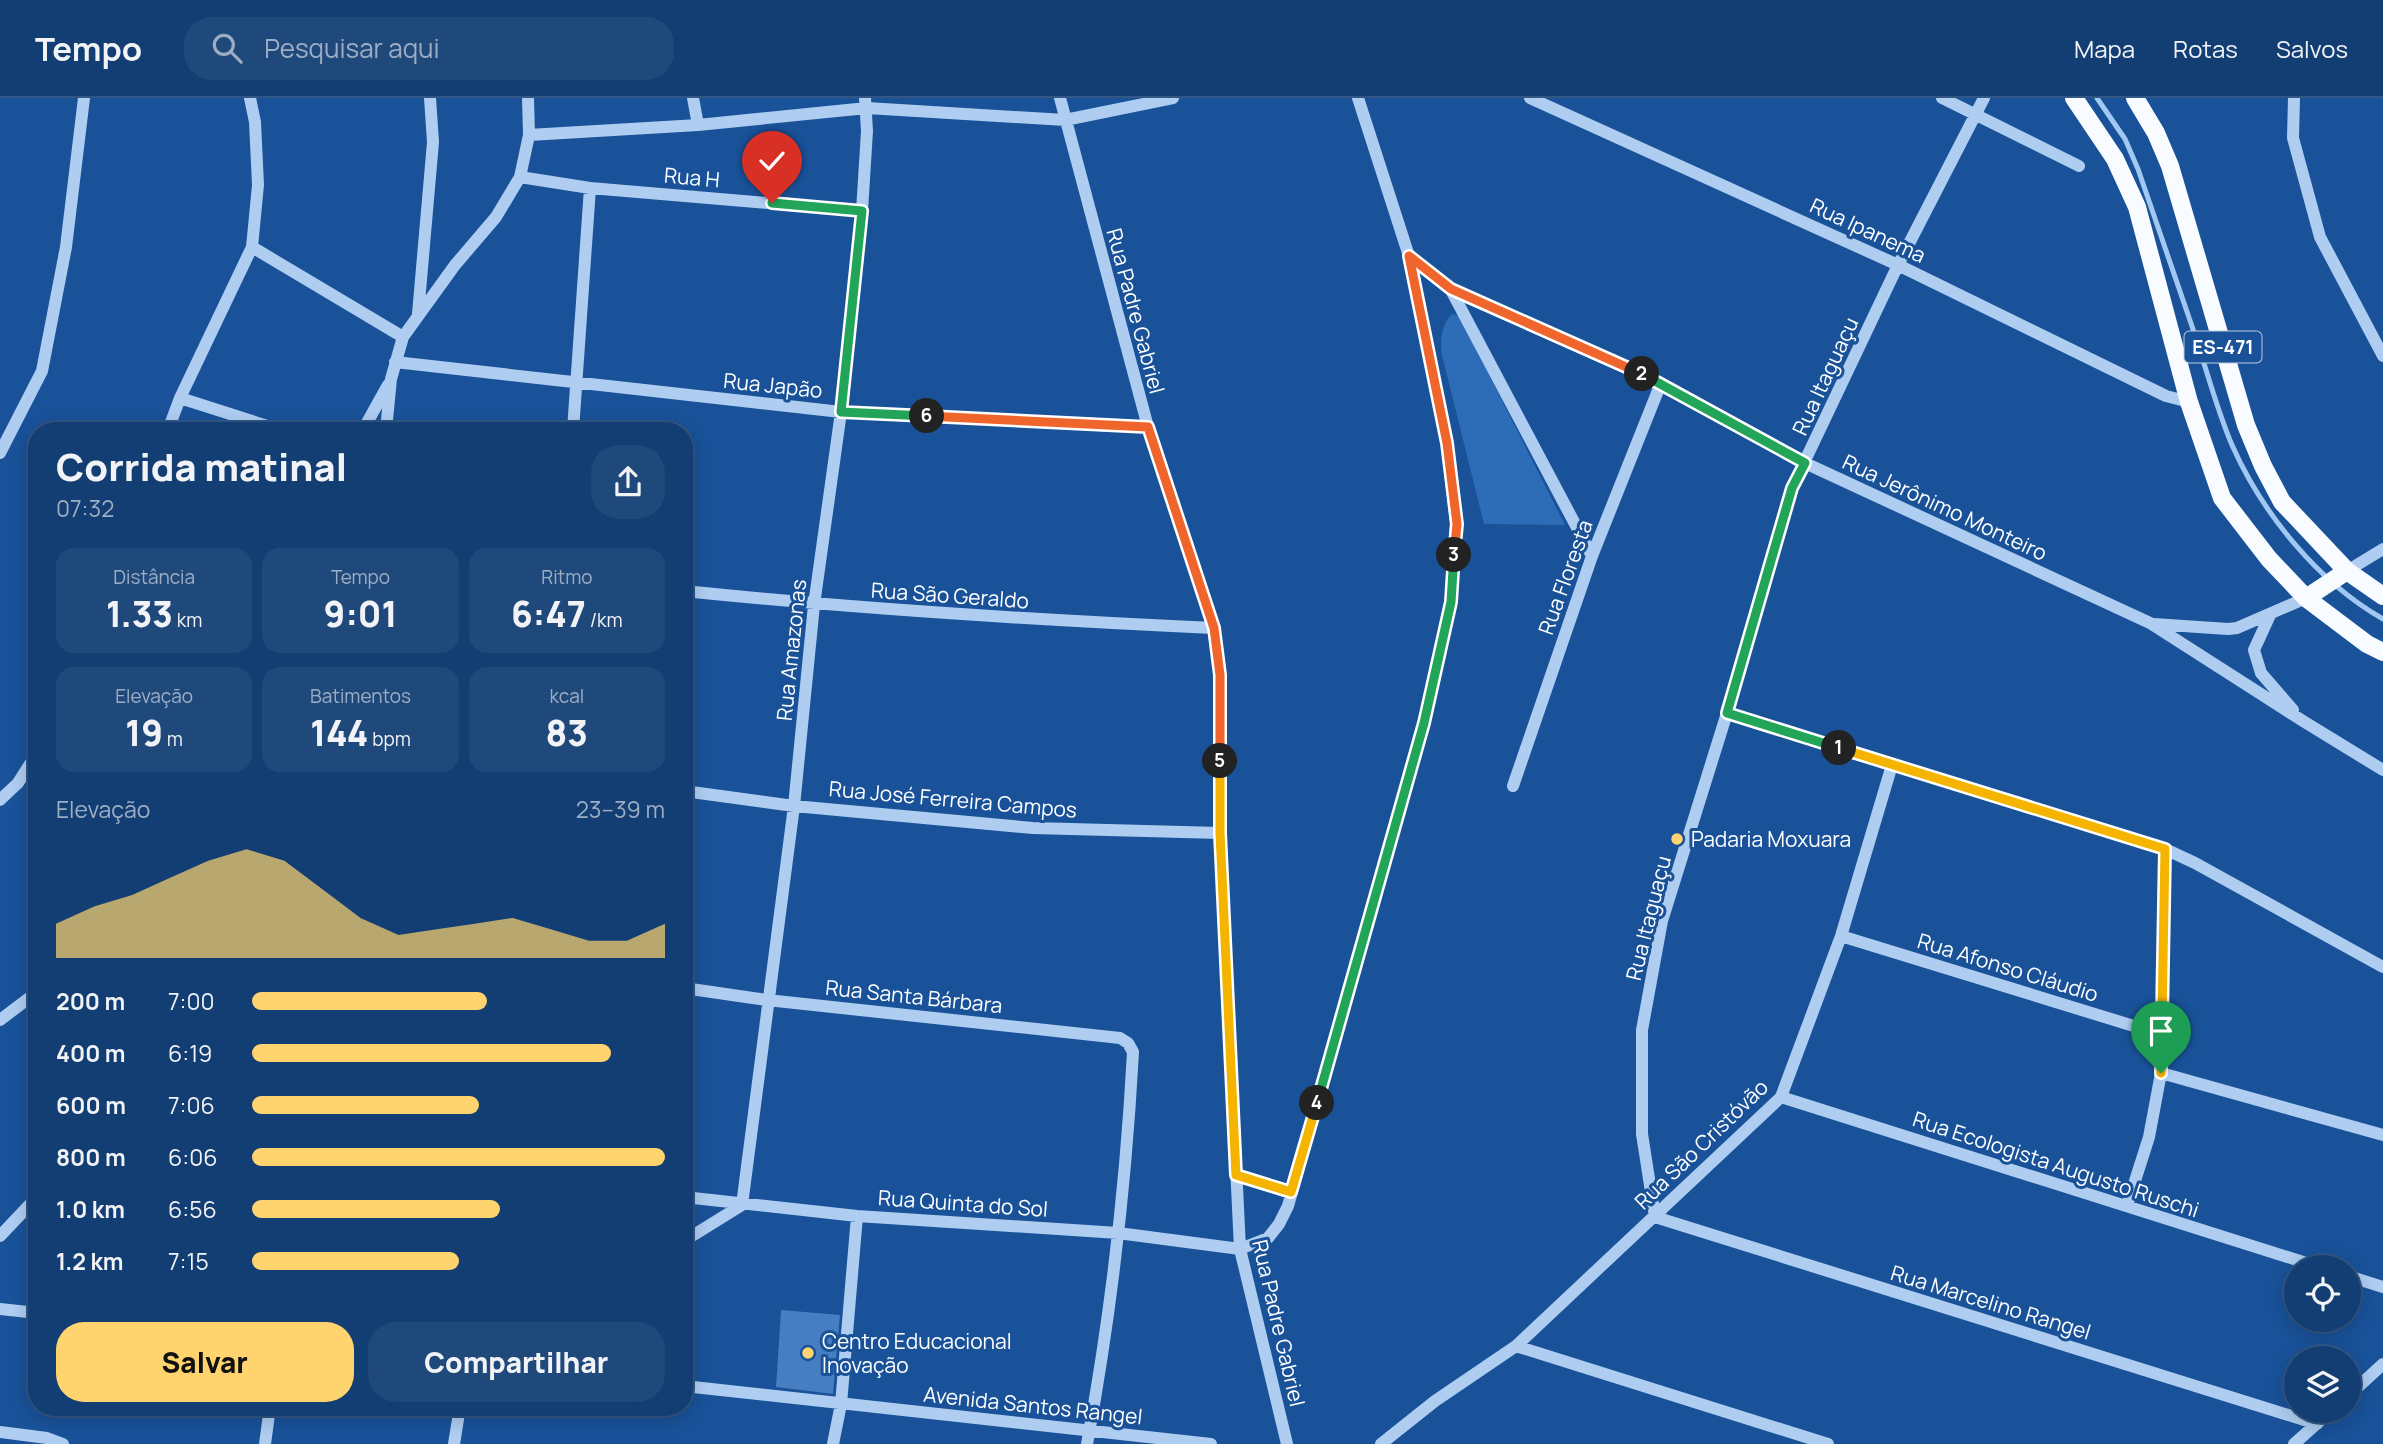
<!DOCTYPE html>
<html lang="pt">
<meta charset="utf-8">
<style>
body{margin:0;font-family:Manrope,sans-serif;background:#20497b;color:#f1f3f6;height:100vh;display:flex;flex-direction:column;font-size:26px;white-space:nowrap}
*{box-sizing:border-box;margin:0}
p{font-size:23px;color:#9daec4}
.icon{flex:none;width:38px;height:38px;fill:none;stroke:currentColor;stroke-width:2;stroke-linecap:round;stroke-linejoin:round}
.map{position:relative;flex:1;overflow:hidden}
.side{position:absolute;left:28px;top:324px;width:665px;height:994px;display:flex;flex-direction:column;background:#133e73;border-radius:28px;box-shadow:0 4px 18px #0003,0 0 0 2px #325785}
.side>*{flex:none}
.controls{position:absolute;left:2284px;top:1157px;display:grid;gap:14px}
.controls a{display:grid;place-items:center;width:77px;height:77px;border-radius:50%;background:#133e73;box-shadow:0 4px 18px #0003,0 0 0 2px #325785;font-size:35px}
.pin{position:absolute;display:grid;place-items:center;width:60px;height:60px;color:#fff;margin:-72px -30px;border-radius:50% 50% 50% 0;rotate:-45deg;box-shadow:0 0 7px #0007}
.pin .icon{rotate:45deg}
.km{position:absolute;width:35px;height:35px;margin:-18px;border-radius:50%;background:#222;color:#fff;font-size:19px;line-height:35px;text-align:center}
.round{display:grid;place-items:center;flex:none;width:74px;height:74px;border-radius:28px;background:#20497b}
.head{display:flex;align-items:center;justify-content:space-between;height:119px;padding:0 28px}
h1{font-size:38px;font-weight:800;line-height:52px}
.stats{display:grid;grid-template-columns:repeat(3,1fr);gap:10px;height:119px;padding:7px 28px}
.stats div{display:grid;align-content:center;border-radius:18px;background:#20497b;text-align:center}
.stats b{font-size:35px;font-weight:800}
.stats small{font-size:19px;font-weight:400}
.stats p{font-size:19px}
.chart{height:196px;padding:14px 28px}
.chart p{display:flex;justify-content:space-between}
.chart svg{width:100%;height:126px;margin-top:7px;fill:#ffd46e;opacity:.7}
.button{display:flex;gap:14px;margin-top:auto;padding:14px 28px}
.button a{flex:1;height:80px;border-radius:28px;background:#ffd46e;color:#111;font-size:28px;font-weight:800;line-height:80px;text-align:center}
.button a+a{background:#20497b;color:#f1f3f6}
ul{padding:0 28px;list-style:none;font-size:23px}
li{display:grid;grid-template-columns:112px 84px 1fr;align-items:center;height:52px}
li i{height:18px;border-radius:9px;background:#ffd46e}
header{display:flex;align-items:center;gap:42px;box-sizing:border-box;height:98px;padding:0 35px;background:#133e73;border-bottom:2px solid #325785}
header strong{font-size:33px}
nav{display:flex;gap:38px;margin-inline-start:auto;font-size:24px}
.search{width:490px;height:63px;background:#20497b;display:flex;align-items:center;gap:18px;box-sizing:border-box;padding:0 24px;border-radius:28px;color:#9daec4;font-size:26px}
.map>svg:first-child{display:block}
</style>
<header>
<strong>Tempo</strong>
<div class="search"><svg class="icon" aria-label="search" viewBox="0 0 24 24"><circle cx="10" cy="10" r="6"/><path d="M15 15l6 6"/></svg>Pesquisar aqui</div>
<nav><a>Mapa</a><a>Rotas</a><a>Salvos</a></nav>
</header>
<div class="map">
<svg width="2383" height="1346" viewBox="0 0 2383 1346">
<rect width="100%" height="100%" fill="#195299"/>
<path fill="#2d6cb6" d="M 1452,216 L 1459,218 L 1565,427 L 1484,426 L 1442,257 C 1440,242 1441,227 1452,216 Z"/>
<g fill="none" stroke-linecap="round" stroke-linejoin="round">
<path stroke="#a1c8f3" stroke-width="5" d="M 2097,0 L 2125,41 L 2138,71 C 2157,126 2176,181 2195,237 C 2207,273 2217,312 2232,347 C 2262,415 2318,484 2383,521"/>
</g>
<path fill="#467ec1" d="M 781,1212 L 840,1217 L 833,1296 L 776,1289 Z"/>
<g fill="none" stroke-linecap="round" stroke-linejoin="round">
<path stroke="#aecdf1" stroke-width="12" d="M 693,0 L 698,27
M 1060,0 L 1148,329 L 1214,530 L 1220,577 L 1220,735 L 1240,1151 L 1287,1346
M 1530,0 L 1898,167 L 2166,298 L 2189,304
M 1942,0 L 2079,68
M 1984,0 L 1898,167 L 1792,390 L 1727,615 L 1662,823 L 1642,932 L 1642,1036 L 1655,1119 L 2317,1326
M 2294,0 L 2293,40 L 2320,139 L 2383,258
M 529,37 L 698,27 L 867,10 L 1065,22 L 1173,0
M 520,79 L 590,90 L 862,113
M 252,149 L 403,239
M 1409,158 L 1451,192 L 1661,285 L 1805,365 L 2150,525 L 2303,623 L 2383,672
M 1451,192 L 1592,458
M 418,216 L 433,44 L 430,0
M 395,264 L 841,314 L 1148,329
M 180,300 L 280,332
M 168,332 L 180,300 L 252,149 L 258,87 L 255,24 L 250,0
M 363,332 L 388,287
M 386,332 L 391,281 L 403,239 L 455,167 L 496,119 L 520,79 L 529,37 L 528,0
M 573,332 L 590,90
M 0,355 L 42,273 L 66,149 L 84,0
M 2347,473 L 2383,451
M 684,493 C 860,511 1037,522 1214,530
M 2270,517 L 2254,552 L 2261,575 L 2293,612
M 2154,526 L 2228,531 L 2237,530 L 2306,500
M 1727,615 L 2165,751 L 2195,765 L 2383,869
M 1513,688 L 1592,458 L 1661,285
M 684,693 L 794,708 L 1033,730 L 1220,735
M 0,702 L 18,685 L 37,655
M 1841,838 L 2163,937
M 684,890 L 767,902 L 1120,940 L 1128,945 L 1133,954 C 1126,1085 1111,1216 1087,1346
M 0,922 L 37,894
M 2161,975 L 2383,1037
M 1781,999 L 2319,1169
M 1236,1077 L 1291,1095
M 684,1099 L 857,1118 L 1118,1135 L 1240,1151 L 1268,1140 L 1279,1126 L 1288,1108 L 1424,625 L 1451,504 L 1456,426 L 1447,345 L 1409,158 L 1358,0
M 2127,1108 L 2149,1039 L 2161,975 L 2165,751
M 0,1138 L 37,1099
M 684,1143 L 742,1107 L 794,708 L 814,507 L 841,314 L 862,113 L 867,33 L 865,0
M 2348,1178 L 2383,1189
M 0,1211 L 37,1215
M 1516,1248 L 1828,1346
M 684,1288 L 1211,1346
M 2348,1298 L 2383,1266
M 0,1334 L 47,1340 L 63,1346
M 265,1346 L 270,1309
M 454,1346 L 460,1309
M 833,1346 L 841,1306 L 857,1118
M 1381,1346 L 1435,1303 L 1516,1248 L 1781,999 L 1841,838 L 1892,667
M 2294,1346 L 2332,1312"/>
<path stroke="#f8fbff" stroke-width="18" d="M 2074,0 L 2115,61 L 2137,109 L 2189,304 L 2222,400 L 2269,461 L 2306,500 L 2367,546 L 2383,554
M 2135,0 L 2156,35 L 2170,68 L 2246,327 L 2263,368 L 2282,404 L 2347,473 L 2383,498
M 2306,500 L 2347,473"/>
</g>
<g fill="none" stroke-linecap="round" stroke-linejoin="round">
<g stroke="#fff" stroke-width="14">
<path id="split-1" d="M 1839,650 L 2165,751 L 2161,975"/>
</g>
<g stroke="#fff" stroke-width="14">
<path id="split-2" d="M 1642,276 L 1805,365 L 1792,390 L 1727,615 L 1839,650"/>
</g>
<g stroke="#fff" stroke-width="14">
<path id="split-3" d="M 1454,457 L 1457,426 L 1447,345 L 1409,158 L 1451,191 L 1642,276"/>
</g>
<g stroke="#fff" stroke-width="14">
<path id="split-4" d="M 1317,1005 L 1424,625 L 1451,504 L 1454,457"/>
</g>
<g stroke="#fff" stroke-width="14">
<path id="split-5" d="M 1220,663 L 1220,735 L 1236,1077 L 1291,1094 L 1317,1005"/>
</g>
<g stroke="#fff" stroke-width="14">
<path id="split-6" d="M 927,318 L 1148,329 L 1214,530 L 1220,577 L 1220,663"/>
</g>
<g stroke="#fff" stroke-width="14">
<path id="split-7" d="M 772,105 L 862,113 L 841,314 L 927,318"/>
</g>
<use href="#split-1" stroke="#f5b400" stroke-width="9"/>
<use href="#split-2" stroke="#22a559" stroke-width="9"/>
<use href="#split-3" stroke="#f0652b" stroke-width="9"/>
<use href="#split-4" stroke="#22a559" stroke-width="9"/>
<use href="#split-5" stroke="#f5b400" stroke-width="9"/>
<use href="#split-6" stroke="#f0652b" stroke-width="9"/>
<use href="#split-7" stroke="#22a559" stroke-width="9"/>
</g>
<g fill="#ffd46e" stroke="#195299" stroke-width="2.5">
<circle cx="1677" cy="741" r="7"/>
<circle cx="808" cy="1255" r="7"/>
</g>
<g text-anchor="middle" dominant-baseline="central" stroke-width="6" stroke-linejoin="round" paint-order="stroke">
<rect fill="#195299" stroke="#bacbe0" stroke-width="2" x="2184.5" y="233.5" width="77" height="31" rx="5"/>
<g font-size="19" font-weight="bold" fill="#fff">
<text x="2223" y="249">ES-471</text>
</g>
<g font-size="21" fill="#fff" stroke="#195299">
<text transform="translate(692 79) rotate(5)">Rua H</text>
<text transform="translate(1868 132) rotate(25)">Rua Ipanema</text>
<text transform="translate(1136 213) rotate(75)">Rua Padre Gabriel</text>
<text transform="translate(1825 278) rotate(-65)">Rua Itaguaçu</text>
<text transform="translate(773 287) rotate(6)">Rua Japão</text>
<text transform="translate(1945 409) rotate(25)">Rua Jerônimo Monteiro</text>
<text transform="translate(1565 479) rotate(-70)">Rua Floresta</text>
<text transform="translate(950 497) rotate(4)">Rua São Geraldo</text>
<text transform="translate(791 552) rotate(-84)">Rua Amazonas</text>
<text transform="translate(953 701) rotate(5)">Rua José Ferreira Campos</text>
<text transform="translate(1648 820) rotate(-76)">Rua Itaguaçu</text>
<text transform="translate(2008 869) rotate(17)">Rua Afonso Cláudio</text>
<text transform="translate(914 898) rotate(6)">Rua Santa Bárbara</text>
<text transform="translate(1701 1046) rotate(-44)">Rua São Cristóvão</text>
<text transform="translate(2056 1066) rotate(18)">Rua Ecologista Augusto Ruschi</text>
<text transform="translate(963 1105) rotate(4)">Rua Quinta do Sol</text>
<text transform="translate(1991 1204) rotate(17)">Rua Marcelino Rangel</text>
<text transform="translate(1279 1225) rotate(77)">Rua Padre Gabriel</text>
<text transform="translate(1033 1307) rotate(6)">Avenida Santos Rangel</text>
</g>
<g font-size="21" fill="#fff" stroke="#195299" text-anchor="start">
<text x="1691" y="741">Padaria Moxuara</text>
<text x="822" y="1243">Centro Educacional<tspan x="822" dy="24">Inovação</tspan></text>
</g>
</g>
</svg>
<div class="controls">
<a><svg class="icon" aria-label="locate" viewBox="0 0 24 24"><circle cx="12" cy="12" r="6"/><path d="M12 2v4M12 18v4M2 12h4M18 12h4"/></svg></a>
<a><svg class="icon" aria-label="layers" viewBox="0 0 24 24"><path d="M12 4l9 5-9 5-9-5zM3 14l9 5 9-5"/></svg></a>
</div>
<div class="pin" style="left:2161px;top:975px;background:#1e9e55"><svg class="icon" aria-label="arrive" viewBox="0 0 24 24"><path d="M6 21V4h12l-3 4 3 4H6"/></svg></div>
<div class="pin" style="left:772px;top:105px;background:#d93025"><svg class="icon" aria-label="check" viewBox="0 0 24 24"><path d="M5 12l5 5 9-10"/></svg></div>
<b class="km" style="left:1839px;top:650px">1</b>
<b class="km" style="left:1642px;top:276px">2</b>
<b class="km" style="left:1454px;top:457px">3</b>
<b class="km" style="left:1317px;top:1005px">4</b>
<b class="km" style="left:1220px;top:663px">5</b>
<b class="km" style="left:927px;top:318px">6</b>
<section class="side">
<div class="head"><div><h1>Corrida matinal</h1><p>07:32</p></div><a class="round"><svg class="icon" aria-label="share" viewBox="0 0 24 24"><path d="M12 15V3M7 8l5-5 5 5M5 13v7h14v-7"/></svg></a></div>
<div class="stats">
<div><p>Distância</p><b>1.33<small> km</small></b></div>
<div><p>Tempo</p><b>9:01</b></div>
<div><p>Ritmo</p><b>6:47<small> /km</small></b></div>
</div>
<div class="stats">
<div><p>Elevação</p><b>19<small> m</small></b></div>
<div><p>Batimentos</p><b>144<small> bpm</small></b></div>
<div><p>kcal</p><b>83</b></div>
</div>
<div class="chart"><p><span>Elevação</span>23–39 m</p>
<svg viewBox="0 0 160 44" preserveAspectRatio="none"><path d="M0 44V32L10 26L20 22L30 16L40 10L50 6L60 10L70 20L80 30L90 36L100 34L110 32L120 30L130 34L140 38L150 38L160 32V44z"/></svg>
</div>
<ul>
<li><b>200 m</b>7:00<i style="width:57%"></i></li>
<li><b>400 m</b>6:19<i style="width:87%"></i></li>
<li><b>600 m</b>7:06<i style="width:55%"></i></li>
<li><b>800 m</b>6:06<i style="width:100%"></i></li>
<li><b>1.0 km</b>6:56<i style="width:60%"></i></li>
<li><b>1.2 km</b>7:15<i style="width:50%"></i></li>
</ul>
<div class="button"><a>Salvar</a><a>Compartilhar</a></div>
</section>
</div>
